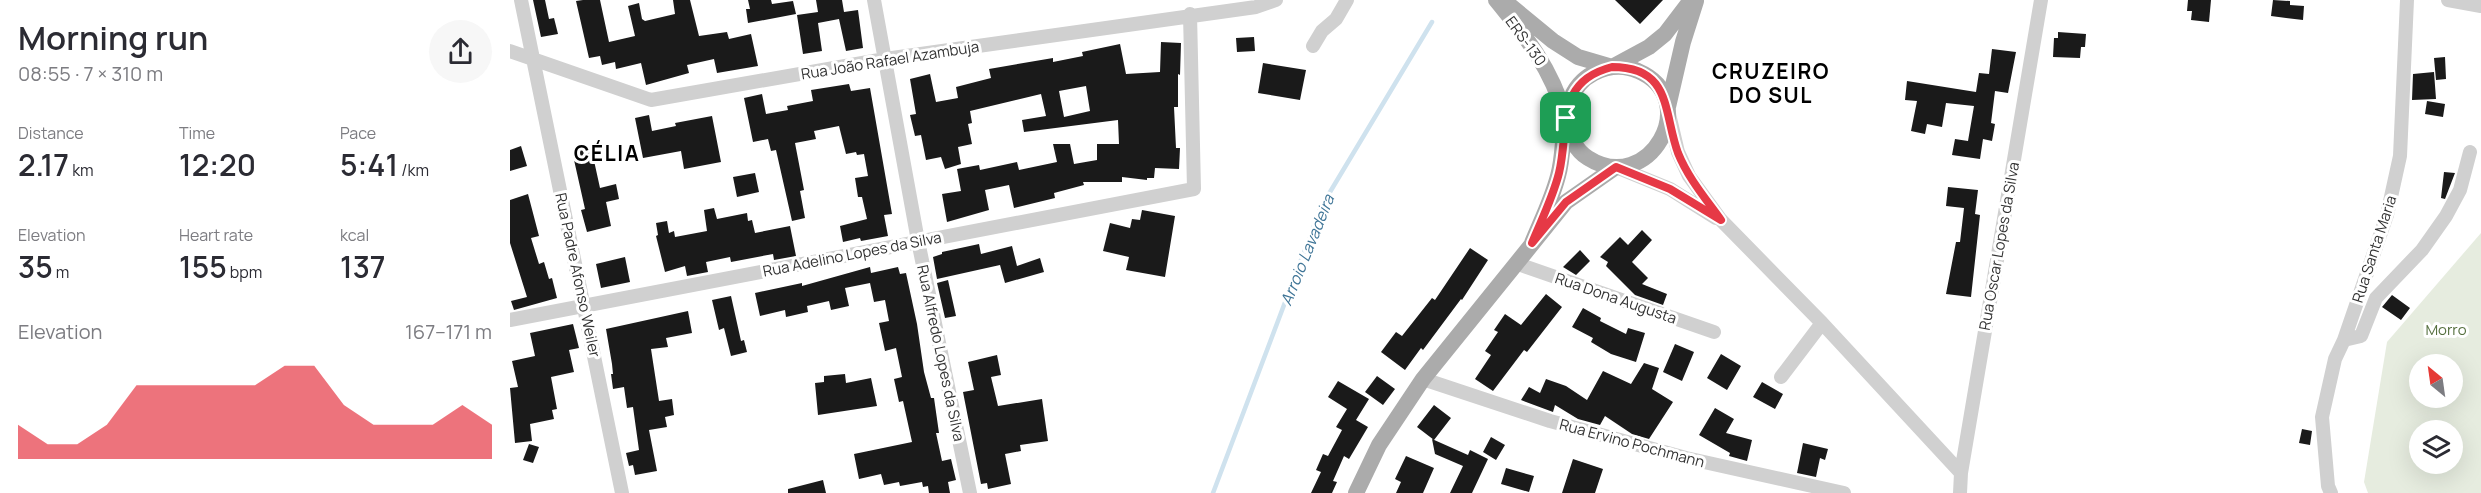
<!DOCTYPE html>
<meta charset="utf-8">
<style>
body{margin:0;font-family:Manrope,sans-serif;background:#f7f7f7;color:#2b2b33;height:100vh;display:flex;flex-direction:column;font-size:22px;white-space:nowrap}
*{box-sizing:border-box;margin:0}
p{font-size:20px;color:#7c7c81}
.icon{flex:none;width:33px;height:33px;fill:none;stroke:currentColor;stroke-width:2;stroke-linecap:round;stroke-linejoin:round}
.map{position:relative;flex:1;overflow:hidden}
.details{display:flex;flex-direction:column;background:#fff;width:510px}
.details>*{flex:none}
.needle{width:39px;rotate:331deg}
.controls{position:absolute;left:1899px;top:354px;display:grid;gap:12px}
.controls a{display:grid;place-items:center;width:54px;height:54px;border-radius:50%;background:#fff;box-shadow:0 6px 24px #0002;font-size:30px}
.pin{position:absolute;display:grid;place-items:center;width:51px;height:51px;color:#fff;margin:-26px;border-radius:12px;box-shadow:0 3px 9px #0006}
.round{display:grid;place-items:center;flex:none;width:63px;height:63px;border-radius:32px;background:#f7f7f7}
.head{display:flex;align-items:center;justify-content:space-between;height:102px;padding:0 18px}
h1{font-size:33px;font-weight:600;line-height:45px}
.metrics{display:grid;grid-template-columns:repeat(3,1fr);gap:9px;height:102px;padding:6px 18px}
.metrics div{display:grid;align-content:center}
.metrics b{font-size:30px;font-weight:600}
.metrics small{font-size:16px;font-weight:400}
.metrics p{font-size:16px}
.chart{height:168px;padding:12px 18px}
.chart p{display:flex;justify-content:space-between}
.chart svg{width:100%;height:108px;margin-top:6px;fill:#e63946;opacity:.7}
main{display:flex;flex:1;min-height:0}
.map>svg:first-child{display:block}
</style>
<main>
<section class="details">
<div class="head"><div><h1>Morning run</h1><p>08:55 · 7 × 310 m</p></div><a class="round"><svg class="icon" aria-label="share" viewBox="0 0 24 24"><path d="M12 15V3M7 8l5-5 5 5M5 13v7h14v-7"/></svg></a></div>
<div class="metrics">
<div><p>Distance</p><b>2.17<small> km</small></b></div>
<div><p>Time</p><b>12:20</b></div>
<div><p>Pace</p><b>5:41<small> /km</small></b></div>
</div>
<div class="metrics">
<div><p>Elevation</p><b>35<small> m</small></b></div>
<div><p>Heart rate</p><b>155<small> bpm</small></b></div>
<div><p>kcal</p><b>137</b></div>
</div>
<div class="chart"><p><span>Elevation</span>167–171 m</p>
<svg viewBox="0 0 160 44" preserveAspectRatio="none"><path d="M0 44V30L10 38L20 38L30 30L40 14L50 14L60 14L70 14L80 14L90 6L100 6L110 22L120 30L130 30L140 30L150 22L160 30V44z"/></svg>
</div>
</section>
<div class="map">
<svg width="1971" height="493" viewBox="0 0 1971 493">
<rect width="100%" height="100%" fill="#fff"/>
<path fill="#e6ecdf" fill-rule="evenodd" d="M 1971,233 L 1971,493 L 1858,493 L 1854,482 L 1877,342 ZM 1910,364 L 1942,364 L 1942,398 L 1910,398 ZM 1910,430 L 1942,430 L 1942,464 L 1910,464 Z"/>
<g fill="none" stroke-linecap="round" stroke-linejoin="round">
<path stroke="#cfe2ee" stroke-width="4.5" d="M 703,493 L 811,207 L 922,22"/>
</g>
<path fill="#1a1a1a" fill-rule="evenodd" d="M 23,0 L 35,0 L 39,19 L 44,18 L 48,34 L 31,37 Z
M 73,0 L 90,0 L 99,42 L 125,36 L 118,6 L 129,3 L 132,19 L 135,21 L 165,14 L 163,0 L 180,0 L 189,36 L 217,32 L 219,39 L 241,34 L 248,66 L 207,73 L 204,59 L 177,65 L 179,73 L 136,85 L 131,63 L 106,69 L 105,62 L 92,65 L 90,56 L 79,58 L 66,1 Z
M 238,0 L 261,0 L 262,4 L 283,1 L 286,14 L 238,23 L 236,9 L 240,9 Z
M 306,0 L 332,0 L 334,12 L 348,10 L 353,48 L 336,51 L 329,19 L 308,23 L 312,51 L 293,54 L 287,15 L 308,12 Z
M 1105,0 L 1153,0 L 1130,24 Z
M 1678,0 L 1701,0 L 1699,22 L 1681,20 L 1682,11 L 1677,11 Z
M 1763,0 L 1780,1 L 1780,5 L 1794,6 L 1793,20 L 1761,16 Z
M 1548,32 L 1576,34 L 1575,47 L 1571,47 L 1570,58 L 1543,57 L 1544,38 L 1548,38 Z
M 744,37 L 745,51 L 727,52 L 726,38 Z
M 651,42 L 671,43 L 670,75 L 668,74 L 668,107 L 664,107 L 666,148 L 670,148 L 669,169 L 645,168 L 644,178 L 637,178 L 637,180 L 612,177 L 612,182 L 573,182 L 574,185 L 544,193 L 545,198 L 504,208 L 499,185 L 475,190 L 479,210 L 437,222 L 432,194 L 451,191 L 447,169 L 469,165 L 470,170 L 507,162 L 509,170 L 547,162 L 543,144 L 560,144 L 564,164 L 587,160 L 587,144 L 609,144 L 608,120 L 514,132 L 512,120 L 536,116 L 531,94 L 460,111 L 462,123 L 458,124 L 462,144 L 448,147 L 451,164 L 435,169 L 431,157 L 416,160 L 411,135 L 405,136 L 400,115 L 406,114 L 400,79 L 420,74 L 426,102 L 448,98 L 446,87 L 481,78 L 479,69 L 543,58 L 543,62 L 573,56 L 572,52 L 610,44 L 616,74 L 650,72 ZM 576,86 L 580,111 L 554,117 L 549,91 Z
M 1482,49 L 1506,52 L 1498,93 L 1485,91 L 1481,123 L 1485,124 L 1482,141 L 1473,139 L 1470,159 L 1442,155 L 1445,139 L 1458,141 L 1464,106 L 1436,103 L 1432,127 L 1417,124 L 1415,134 L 1401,131 L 1407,101 L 1395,100 L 1397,81 L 1466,92 L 1469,73 L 1479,74 Z
M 1935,57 L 1936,79 L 1926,80 L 1924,58 Z
M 753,63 L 796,70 L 790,100 L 748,93 Z
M 1924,72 L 1926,99 L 1902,100 L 1903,74 Z
M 339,84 L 341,91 L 360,88 L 382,214 L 374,215 L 378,236 L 351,241 L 350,238 L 333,242 L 330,226 L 357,219 L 352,197 L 348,197 L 345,178 L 358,176 L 354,154 L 347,155 L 346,152 L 336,154 L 329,126 L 304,131 L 306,139 L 285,143 L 294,190 L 290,191 L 295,218 L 282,221 L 266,150 L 261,151 L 258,139 L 243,142 L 234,98 L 252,94 L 256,114 L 278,110 L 277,106 L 303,101 L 301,90 Z
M 1917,101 L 1935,104 L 1933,117 L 1915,114 Z
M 139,115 L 142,131 L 166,126 L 165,123 L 202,116 L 211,162 L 174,169 L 171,151 L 133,158 L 125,118 Z
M 11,146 L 17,166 L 0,171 L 0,150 Z
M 81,147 L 90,188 L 106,184 L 109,199 L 96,202 L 101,226 L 77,232 L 71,210 L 75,209 L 62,151 Z
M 1934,172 L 1945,173 L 1935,199 L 1931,198 Z
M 245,173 L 249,192 L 227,197 L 223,177 Z
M 1438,187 L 1468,190 L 1465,214 L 1470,215 L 1461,297 L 1436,294 L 1446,242 L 1450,242 L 1454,208 L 1436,206 Z
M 18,194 L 29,236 L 21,238 L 29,264 L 34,262 L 39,279 L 42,278 L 47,298 L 4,310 L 1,301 L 17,297 L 0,243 L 0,200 Z
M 204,208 L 207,219 L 237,213 L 238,221 L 242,220 L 245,233 L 280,226 L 286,256 L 264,260 L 263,254 L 221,262 L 220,257 L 196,262 L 198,272 L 177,276 L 175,266 L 155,272 L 146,236 L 148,235 L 146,223 L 157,221 L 159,233 L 164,231 L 165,237 L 197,231 L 194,210 Z
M 632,210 L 665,216 L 655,277 L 616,270 L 619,257 L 593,251 L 600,223 L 620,228 L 622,219 L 630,220 Z
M 1132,230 L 1142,240 L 1122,262 L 1138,278 L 1132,284 L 1157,294 L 1153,305 L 1125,295 L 1096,266 L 1098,262 L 1090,257 L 1110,237 L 1118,245 Z
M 469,244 L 471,254 L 502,246 L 507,266 L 530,258 L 534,272 L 495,283 L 490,265 L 427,279 L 423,257 L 432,254 L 432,252 Z
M 960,248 L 978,260 L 952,300 L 951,299 L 913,350 L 911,348 L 895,370 L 871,352 L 886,332 L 892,336 L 922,298 L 925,300 Z
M 1070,250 L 1080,261 L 1066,275 L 1053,267 Z
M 115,257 L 120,282 L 91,288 L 86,264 Z
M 360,267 L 361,273 L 388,267 L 390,274 L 396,273 L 407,324 L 414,372 L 421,398 L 424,398 L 429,433 L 426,433 L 432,461 L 441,459 L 446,480 L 438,482 L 440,493 L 419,493 L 418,486 L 413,487 L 412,482 L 390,486 L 389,482 L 374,485 L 371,474 L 349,479 L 344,454 L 402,442 L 393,401 L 389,402 L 384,379 L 392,377 L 386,348 L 375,351 L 369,323 L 379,321 L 375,300 L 364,302 L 360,283 L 335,288 L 339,306 L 321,310 L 319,301 L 297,306 L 298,312 L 276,317 L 275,310 L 250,316 L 245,293 L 292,283 L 292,286 Z
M 438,280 L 446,316 L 435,318 L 427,283 Z
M 1036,294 L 1052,307 L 1017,352 L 1014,350 L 983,391 L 965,379 L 981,355 L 975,351 L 988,332 L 984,330 L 995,314 L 1011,325 Z
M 1882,295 L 1900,308 L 1891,320 L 1872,307 Z
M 221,296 L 231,341 L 234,340 L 237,352 L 221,356 L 214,328 L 209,330 L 202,300 Z
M 1073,308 L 1091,318 L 1090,321 L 1116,334 L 1118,328 L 1135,333 L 1126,362 L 1101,354 L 1081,342 L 1083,338 L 1062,327 Z
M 178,311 L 182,333 L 156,338 L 158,347 L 141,349 L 149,401 L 162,399 L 164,415 L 155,417 L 157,427 L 139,430 L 147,471 L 125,475 L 123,465 L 119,466 L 116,453 L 129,450 L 123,407 L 117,408 L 114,387 L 103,389 L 101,374 L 103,374 L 102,364 L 96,329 Z
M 63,324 L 69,348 L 59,350 L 64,372 L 41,377 L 47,409 L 42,410 L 44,419 L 20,424 L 22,441 L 5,443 L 0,388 L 8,387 L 2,361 L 25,356 L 20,333 Z
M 1165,344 L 1184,352 L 1172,381 L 1153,372 Z
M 1211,354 L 1231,366 L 1217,390 L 1197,378 Z
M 487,355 L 491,375 L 481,377 L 488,406 L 532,399 L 538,441 L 510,445 L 511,451 L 495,454 L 501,484 L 478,489 L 477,483 L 471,484 L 453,392 L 464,390 L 458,362 Z
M 1134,363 L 1149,368 L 1142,389 L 1163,402 L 1139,439 L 1122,434 L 1095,416 L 1090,425 L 1068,419 L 1045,405 L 1043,412 L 1011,400 L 1019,387 L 1030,393 L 1036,379 L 1056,386 L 1077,400 L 1093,371 L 1121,384 Z
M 335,374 L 336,383 L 361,378 L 367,406 L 308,415 L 305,383 L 314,382 L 314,376 Z
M 867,376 L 885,389 L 873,405 L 855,392 Z
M 828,381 L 859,399 L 846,420 L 858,427 L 839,459 L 834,456 L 823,481 L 827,482 L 822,493 L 801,493 L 811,472 L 806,470 L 813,454 L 818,456 L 832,430 L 826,427 L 837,409 L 818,397 Z
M 1252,382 L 1273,394 L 1265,409 L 1243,397 Z
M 924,405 L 941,418 L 924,440 L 907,427 Z
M 1205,408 L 1224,419 L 1216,433 L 1242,440 L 1237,461 L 1219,456 L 1220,453 L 1189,435 Z
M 1792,429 L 1802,431 L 1800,445 L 1789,443 Z
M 981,437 L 995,445 L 986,460 L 973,452 Z
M 922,439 L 958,455 L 960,450 L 978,459 L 962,493 L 940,493 L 953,466 L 925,454 Z
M 1293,443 L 1318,449 L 1315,460 L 1310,458 L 1306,477 L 1287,473 Z
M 19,444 L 29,447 L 23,463 L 13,460 Z
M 896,456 L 924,468 L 913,493 L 886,493 L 891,482 L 885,479 Z
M 1063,459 L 1093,469 L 1085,493 L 1052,493 Z
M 996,468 L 1024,476 L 1019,492 L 991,484 Z
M 313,480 L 316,493 L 278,493 L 278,489 Z"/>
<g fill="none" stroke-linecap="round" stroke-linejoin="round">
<path stroke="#d0d0d0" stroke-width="14" d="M 11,0 L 112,493
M 364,0 L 408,241 L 460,493
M 1938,0 L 1971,6
M 803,46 L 812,31 L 826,19 L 837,0
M 0,51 L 141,100 L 375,59 L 746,7 L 766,0
M 1159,114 L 1168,152 L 1179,176 L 1211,220 L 1312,323 L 1451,473
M 1106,167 L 1160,189 L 1206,218
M 1008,264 L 1204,332
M 0,320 L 684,189 L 680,14
M 1834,340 L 1851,336 L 1866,298 L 1912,250 L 1936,216 L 1950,190 L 1960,152
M 1271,377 L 1312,323
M 913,379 L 1040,421 L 1176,458 L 1334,493
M 1450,493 L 1451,473 L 1531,0
M 1821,493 L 1818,486 L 1812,417 L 1825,359 L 1834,340 L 1877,215 L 1890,156 L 1897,0"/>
<path stroke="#ababab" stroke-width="16" d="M 986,0 C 1017,38 1041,68 1055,116 C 1060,133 1062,148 1078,158 C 1139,197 1194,99 1128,71 C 1113,64 1098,66 1084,73 C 1046,92 1058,142 1048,176 C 1042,199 1031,221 1022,243
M 997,3 L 1043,41 L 1068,57 L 1102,67 L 1139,47 L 1155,34 L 1181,0
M 1158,107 L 1173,42 L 1186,1
M 846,493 L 869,445 L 913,379 L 1056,202 L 1106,167"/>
</g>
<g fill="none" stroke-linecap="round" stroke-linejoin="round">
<g stroke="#fff" stroke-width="12">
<path id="route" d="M 1102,67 C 1162,67 1153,112 1168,153 C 1178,178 1196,199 1211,220 L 1160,189 L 1106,167 L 1056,202 L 1022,243 C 1031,221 1043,197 1049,173 C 1060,128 1044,82 1102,67 Z"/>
</g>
<use href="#route" stroke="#e63946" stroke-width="8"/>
</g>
<g text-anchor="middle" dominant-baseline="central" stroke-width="6" stroke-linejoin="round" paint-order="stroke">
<g font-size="15" fill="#333" stroke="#fff">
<text transform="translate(1016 41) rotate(54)">ERS-130</text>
<text transform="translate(380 60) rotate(-9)">Rua João Rafael Azambuja</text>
<text transform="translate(1489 246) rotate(-80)">Rua Oscar Lopes da Silva</text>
<text transform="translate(1864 249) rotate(-72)">Rua Santa Maria</text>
<text transform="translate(342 254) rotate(-11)">Rua Adelino Lopes da Silva</text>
<text transform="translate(68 275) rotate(78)">Rua Padre Afonso Weiler</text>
<text transform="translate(1106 298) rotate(19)">Rua Dona Augusta</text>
<text transform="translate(431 353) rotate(78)">Rua Alfredo Lopes da Silva</text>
<text transform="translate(1122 443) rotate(15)">Rua Ervino Pochmann</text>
</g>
<g font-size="15" fill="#56703f" stroke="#fff">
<text x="1936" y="329">Morro</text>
</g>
<g font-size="16" font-style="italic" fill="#3f7597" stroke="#fff">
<text transform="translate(797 250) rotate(-68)">Arroio Lavadeira</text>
</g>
<g font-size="21" font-weight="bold" letter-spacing="1.5" fill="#000" stroke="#fff">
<text x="1261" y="71">CRUZEIRO<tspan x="1261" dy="24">DO SUL</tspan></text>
<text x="97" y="153">CÉLIA</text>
</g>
</g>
</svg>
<div class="controls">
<a><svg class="needle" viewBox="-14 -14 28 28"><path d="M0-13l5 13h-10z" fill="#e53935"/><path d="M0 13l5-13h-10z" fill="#7c7c81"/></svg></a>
<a><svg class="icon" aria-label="layers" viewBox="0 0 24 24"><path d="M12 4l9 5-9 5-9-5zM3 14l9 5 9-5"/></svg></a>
</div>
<div class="pin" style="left:1056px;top:118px;background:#1e9e55"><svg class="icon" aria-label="arrive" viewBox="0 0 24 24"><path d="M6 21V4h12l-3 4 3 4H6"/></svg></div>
</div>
</main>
